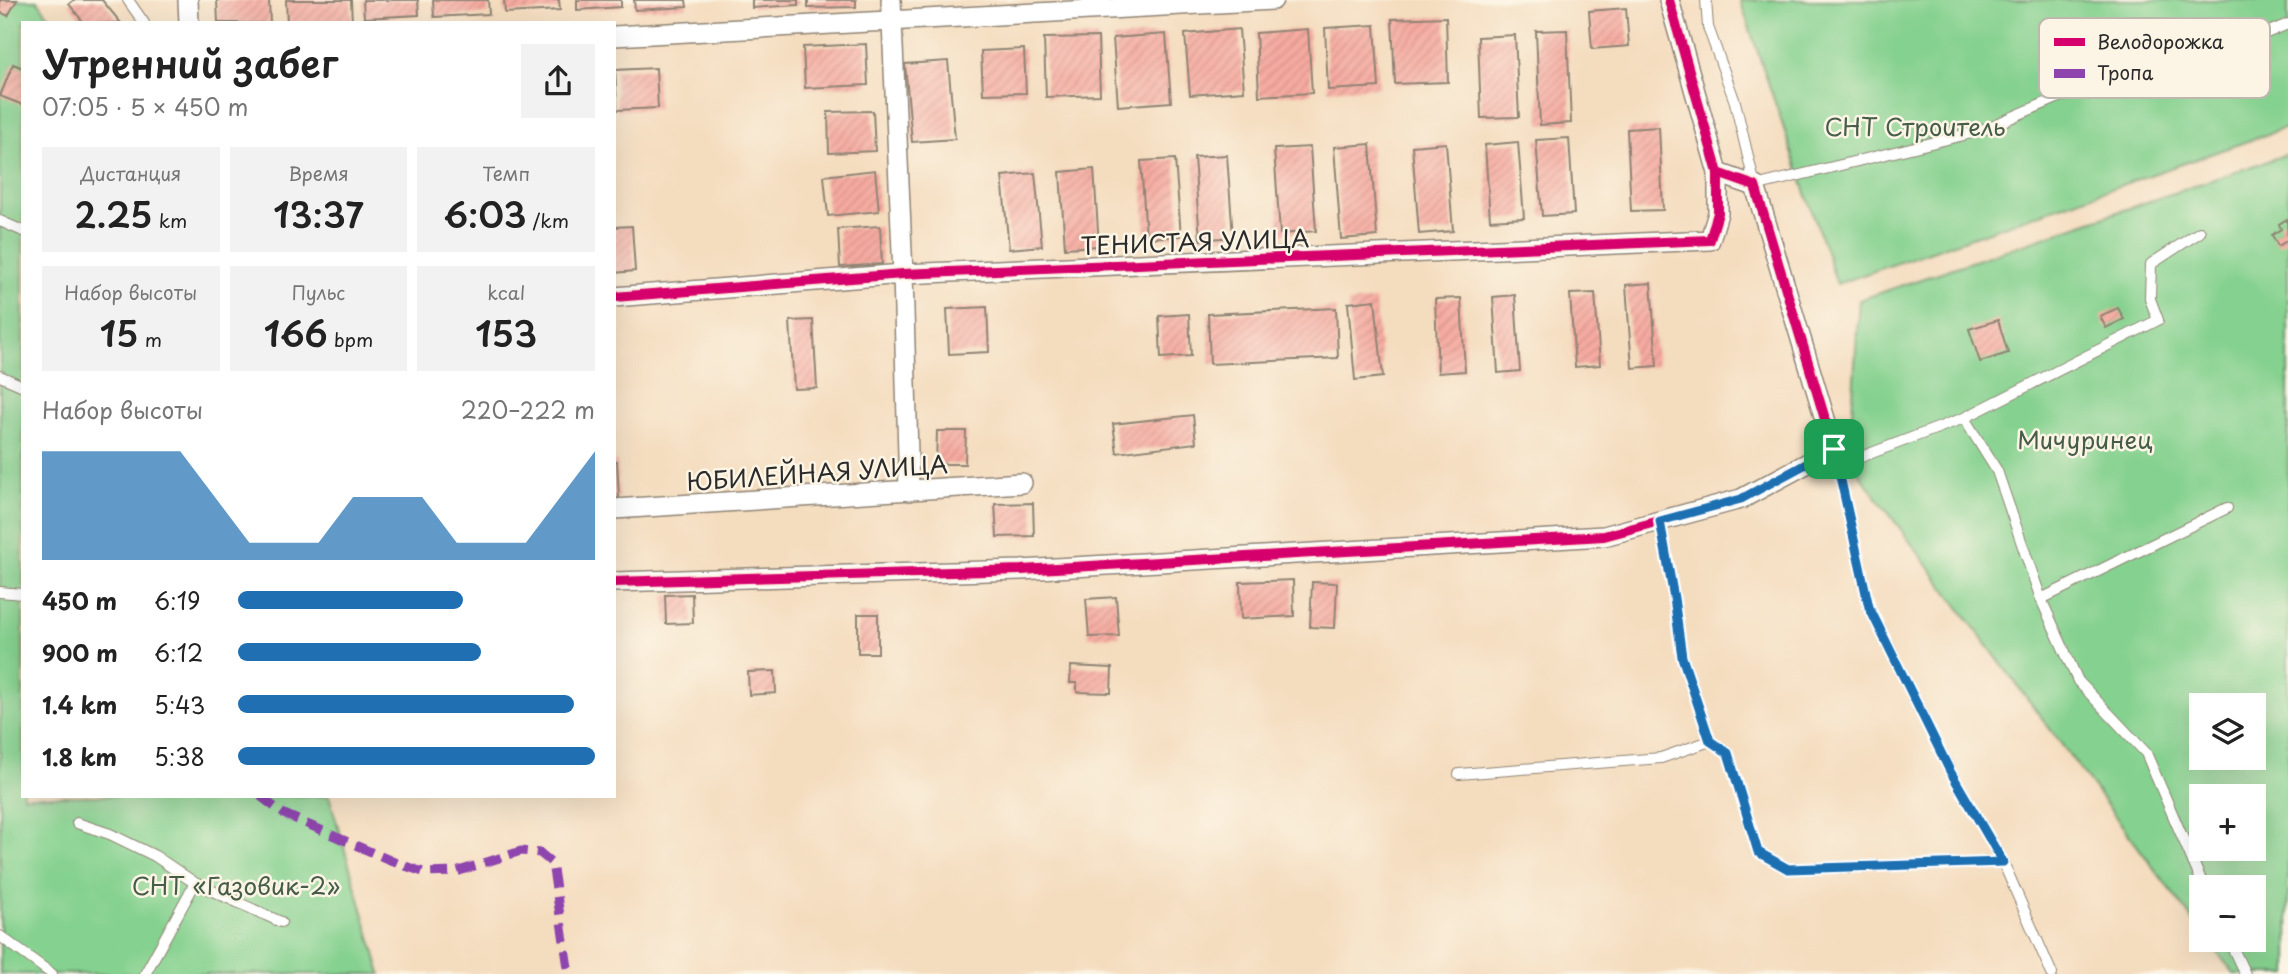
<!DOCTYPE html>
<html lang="ru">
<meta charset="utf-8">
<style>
body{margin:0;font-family:"Playpen Sans",sans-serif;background:#f2f2f2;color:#222;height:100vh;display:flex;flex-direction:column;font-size:26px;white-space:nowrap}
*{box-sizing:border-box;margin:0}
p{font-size:23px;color:#767676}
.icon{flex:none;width:38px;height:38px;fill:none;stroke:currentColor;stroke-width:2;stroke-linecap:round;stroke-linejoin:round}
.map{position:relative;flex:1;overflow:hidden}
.drawer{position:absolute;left:21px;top:21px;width:595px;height:777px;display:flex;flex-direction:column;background:#fff;border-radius:0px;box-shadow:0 7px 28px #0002}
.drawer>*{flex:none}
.tools{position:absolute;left:2189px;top:693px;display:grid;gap:14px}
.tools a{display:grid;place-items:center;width:77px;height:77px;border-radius:0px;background:#fff;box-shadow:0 7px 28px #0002;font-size:35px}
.pin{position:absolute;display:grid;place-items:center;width:60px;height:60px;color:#fff;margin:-30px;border-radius:14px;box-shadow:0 4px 10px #0006}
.round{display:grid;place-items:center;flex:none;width:74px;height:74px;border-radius:0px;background:#f2f2f2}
.headline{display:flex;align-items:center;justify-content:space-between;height:119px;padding:0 21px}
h1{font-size:38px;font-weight:600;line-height:52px}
.stats{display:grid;grid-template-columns:repeat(3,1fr);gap:10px;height:119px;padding:7px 21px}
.stats div{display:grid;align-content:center;border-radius:0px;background:#f2f2f2;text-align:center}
.stats b{font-size:35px;font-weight:600}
.stats small{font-size:19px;font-weight:400}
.stats p{font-size:19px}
.chart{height:196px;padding:14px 21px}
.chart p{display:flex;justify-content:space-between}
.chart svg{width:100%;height:126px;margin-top:7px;fill:#1f6fb2;opacity:.7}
ul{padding:0 21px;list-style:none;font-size:23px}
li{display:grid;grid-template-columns:112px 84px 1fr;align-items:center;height:52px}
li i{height:18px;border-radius:9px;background:#1f6fb2}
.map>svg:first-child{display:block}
</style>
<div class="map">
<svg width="2288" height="974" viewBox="0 0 2288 974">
<defs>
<pattern id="building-hatch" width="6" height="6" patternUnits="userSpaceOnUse" patternTransform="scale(1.75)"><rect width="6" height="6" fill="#f6aaa0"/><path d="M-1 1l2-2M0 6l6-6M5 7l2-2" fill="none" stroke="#d3928a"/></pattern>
</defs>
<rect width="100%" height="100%" fill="#fcf5e5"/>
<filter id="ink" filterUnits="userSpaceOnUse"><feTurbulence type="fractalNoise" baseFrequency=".0143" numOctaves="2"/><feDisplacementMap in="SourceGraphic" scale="14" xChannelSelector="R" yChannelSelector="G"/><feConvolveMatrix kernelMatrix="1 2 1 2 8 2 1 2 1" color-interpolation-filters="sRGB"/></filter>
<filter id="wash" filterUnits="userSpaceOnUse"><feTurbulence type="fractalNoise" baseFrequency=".00686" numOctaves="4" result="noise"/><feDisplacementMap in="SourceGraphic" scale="28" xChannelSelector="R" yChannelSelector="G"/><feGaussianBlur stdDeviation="1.57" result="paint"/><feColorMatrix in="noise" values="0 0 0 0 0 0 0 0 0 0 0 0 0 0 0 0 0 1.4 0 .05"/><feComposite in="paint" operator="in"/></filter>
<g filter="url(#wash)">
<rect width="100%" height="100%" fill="#f4dcbe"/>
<path fill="#85d18f" stroke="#587e5d" stroke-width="2" fill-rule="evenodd" d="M 0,0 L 37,0 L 54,23 L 23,23 L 23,796 L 329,796 L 381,974 L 0,974 Z
M 1740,0 L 2288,0 L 2288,127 L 1837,284 Z
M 2288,154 L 2288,974 L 2234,974 L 2208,940 L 2254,940 L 2254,887 L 2202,887 L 2201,931 L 1849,460 L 1859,300 ZM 2202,705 L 2254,705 L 2254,758 L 2202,758 ZM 2202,796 L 2254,796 L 2254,849 L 2202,849 Z"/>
<g id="blocks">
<path fill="url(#building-hatch)" d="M 0,0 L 17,0 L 8,16 L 0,12 Z
M 74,0 L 102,0 L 121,23 L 84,23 L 69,4 Z
M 217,0 L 269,0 L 270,23 L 218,23 Z
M 286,0 L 351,0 L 352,23 L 287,23 Z
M 363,0 L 418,0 L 419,15 L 364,18 Z
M 433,0 L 488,0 L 489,14 L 434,17 Z
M 504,0 L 559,0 L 560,10 L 505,13 Z
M 577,0 L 621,0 L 621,7 L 577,10 Z
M 634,0 L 686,0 L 687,7 L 635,10 Z
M 752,0 L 798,0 L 798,5 L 752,8 Z
M 808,0 L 856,0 L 856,7 L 808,8 Z
M 1626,8 L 1629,46 L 1592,49 L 1589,11 Z
M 1446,17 L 1448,82 L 1395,84 L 1392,19 Z
M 1375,25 L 1379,87 L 1328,90 L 1325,28 Z
M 1239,29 L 1244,91 L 1190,95 L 1185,34 Z
M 1308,29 L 1312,93 L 1259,96 L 1256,33 Z
M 1567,30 L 1571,123 L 1540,125 L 1536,31 Z
M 1166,34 L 1171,102 L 1118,106 L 1113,38 Z
M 1515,35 L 1519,117 L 1481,118 L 1478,37 Z
M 1098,37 L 1100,95 L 1046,97 L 1044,38 Z
M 866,44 L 868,85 L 805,88 L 803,47 Z
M 1024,49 L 1026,93 L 983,94 L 981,51 Z
M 948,61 L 955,139 L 912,142 L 905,64 Z
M 13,64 L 23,68 L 23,105 L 0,96 Z
M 656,68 L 658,108 L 617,110 L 615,70 Z
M 873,111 L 875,151 L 829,153 L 828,112 Z
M 1659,127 L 1663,210 L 1631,211 L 1627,129 Z
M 1569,138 L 1574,214 L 1542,216 L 1536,140 Z
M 1518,142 L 1524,218 L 1490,220 L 1485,145 Z
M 1446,143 L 1453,231 L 1419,234 L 1412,146 Z
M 1370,144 L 1377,236 L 1341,239 L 1334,147 Z
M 1310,147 L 1316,231 L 1280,234 L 1274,149 Z
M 1227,155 L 1233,237 L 1200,240 L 1194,157 Z
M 1175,159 L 1181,236 L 1146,238 L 1141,161 Z
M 1094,169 L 1099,246 L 1065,248 L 1060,172 Z
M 875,170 L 879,211 L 828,216 L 824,176 Z
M 1035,173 L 1042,246 L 1009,249 L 1002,176 Z
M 2287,219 L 2288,240 L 2278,246 L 2272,235 L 2281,229 L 2279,224 Z
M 632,226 L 635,271 L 614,273 L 614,227 Z
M 880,226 L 882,264 L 840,267 L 838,229 Z
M 1651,283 L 1657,366 L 1632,368 L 1626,285 Z
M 1595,293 L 1600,365 L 1575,367 L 1570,294 Z
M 1515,295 L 1520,371 L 1498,373 L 1493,297 Z
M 1461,298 L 1465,371 L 1438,373 L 1435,299 Z
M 1375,300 L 1383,377 L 1355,380 L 1348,303 Z
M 987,307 L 989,352 L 949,354 L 947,309 Z
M 1336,308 L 1338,358 L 1210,364 L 1208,314 Z
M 2118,308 L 2124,319 L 2106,328 L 2100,316 Z
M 1189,314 L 1191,356 L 1161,358 L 1159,316 Z
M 813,320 L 817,388 L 794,389 L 790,321 Z
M 1998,320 L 2008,353 L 1980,362 L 1969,329 Z
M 1193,415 L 1196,443 L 1117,453 L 1113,424 Z
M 937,431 L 966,431 L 965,464 L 936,464 Z
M 614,461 L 617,461 L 619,498 L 614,499 Z
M 1033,503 L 1034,536 L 997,537 L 995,504 Z
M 1293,580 L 1294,616 L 1241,619 L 1240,582 Z
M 1312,582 L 1337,583 L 1335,628 L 1310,627 Z
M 692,594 L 693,623 L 666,624 L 665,595 Z
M 1116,597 L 1119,636 L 1089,637 L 1086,599 Z
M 858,614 L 878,614 L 878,653 L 858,653 Z
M 1071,666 L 1112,668 L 1111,693 L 1077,692 L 1077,683 L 1070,683 Z
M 775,671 L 776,693 L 749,695 L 748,672 Z"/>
</g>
</g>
<g filter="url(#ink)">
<use href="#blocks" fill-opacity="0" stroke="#908474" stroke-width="2"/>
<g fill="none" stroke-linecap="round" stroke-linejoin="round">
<g stroke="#908474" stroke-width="12">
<path id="service" d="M 128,0 L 144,23
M 1706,0 L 1708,27 L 1735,102 L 1755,186 L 1980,131 L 2057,98 L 2202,60 L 2288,24
M 0,221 L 23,231
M 2200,232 L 2151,264 L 2150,299 L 2158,320 L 1964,418 L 1997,471 L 2041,599 L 2078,681 L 2146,753 L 2204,887
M 0,376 L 23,386
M 1964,418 L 1861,457 L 1834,449 L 1869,607 L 1950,771 L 2003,862 L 2052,974
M 1660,521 L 1674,598 L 1682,657 L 1710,741 L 1728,753 L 1758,852 L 1788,869 L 2003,862
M 0,592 L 23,594
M 2041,599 L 2227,508
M 1459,774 L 1661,758 L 1710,741
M 77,823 L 110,834 L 155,856 L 195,883 L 281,922
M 0,936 L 52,974
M 2229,940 L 2245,974
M 145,974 L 195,883"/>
</g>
<g stroke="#908474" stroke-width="22">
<path id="minor" d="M 188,0 L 189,23
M 891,0 L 903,274 L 909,491
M 614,36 L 1273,0
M 614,297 L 903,274 L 1710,240 L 1718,213 L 1718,173
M 614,509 L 1022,483
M 614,582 L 1021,570 L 1604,536 L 1741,499 L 1834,449 L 1755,186 L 1718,173 L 1669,0"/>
</g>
<use href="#service" stroke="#fff" stroke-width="10"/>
<use href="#minor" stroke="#fff" stroke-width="19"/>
<path stroke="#8e44ad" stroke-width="9" stroke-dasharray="18 9" stroke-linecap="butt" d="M 260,796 L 284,814 L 399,864 L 426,873 L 456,872 L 521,851 L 540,853 L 552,863 L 569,974"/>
<g stroke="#fcf5e5" stroke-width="15">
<path id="cycleway" d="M 614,297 L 903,274 L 1710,240 L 1718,213 L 1718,173
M 614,582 L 1021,570 L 1604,536 L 1741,499 L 1834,449 L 1755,186 L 1718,173 L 1669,0"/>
</g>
<use href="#cycleway" stroke="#d6006c" stroke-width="10"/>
</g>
</g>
<g fill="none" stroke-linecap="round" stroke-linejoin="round" filter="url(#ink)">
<g stroke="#fff" stroke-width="14">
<path id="route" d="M 1834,449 L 1869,607 L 1950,771 L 2003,862 L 1788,869 L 1758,852 L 1728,753 L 1710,741 L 1682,657 L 1674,598 L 1660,521 L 1741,499 Z"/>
</g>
<use href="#route" stroke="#1f6fb2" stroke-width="9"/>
</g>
<g text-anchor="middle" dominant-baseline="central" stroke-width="5" stroke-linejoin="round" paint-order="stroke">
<g font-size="24" fill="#465d49" stroke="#fcf5e5">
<text x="1915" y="126">СНТ Строитель</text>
<text x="2085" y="439">Мичуринец</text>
<text x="236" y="885">СНТ «Газовик-2»</text>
</g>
<g font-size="24" fill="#2b2b2b" stroke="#fcf5e5">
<text transform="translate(1195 241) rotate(-2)">ТЕНИСТАЯ УЛИЦА</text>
<text transform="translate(817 472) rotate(-4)">ЮБИЛЕЙНАЯ УЛИЦА</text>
</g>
</g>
<rect x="2039" y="18" width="231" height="80" rx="10" fill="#fcf5e5" stroke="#bdb8ad" stroke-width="2"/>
<rect x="2054" y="38" width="31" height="8" fill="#d6006c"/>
<rect x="2054" y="69" width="31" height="9" fill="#8e44ad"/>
<g font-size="19" fill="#2b2b2b">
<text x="2097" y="49">Велодорожка</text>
<text x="2097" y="80">Тропа</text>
</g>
</svg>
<div class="tools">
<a><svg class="icon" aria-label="layers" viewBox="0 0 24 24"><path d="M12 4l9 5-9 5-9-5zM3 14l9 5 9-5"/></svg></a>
<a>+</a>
<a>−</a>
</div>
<div class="pin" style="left:1834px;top:449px;background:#1e9e55"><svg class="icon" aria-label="arrive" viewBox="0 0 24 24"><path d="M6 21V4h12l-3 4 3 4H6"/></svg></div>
<section class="drawer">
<div class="headline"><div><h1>Утренний забег</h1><p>07:05 · 5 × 450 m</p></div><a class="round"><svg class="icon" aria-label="share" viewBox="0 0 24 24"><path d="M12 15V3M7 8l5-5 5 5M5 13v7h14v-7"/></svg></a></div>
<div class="stats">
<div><p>Дистанция</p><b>2.25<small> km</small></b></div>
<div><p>Время</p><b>13:37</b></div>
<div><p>Темп</p><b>6:03<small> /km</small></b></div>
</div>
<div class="stats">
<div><p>Набор высоты</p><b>15<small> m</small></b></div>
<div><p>Пульс</p><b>166<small> bpm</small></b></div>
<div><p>kcal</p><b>153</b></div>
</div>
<div class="chart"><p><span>Набор высоты</span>220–222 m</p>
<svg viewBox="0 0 160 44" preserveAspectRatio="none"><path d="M0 44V6L10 6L20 6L30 6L40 6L50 22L60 38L70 38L80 38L90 22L100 22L110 22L120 38L130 38L140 38L150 22L160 6V44z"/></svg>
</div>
<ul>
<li><b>450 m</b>6:19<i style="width:63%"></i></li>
<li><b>900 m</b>6:12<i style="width:68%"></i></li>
<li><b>1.4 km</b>5:43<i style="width:94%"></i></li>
<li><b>1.8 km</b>5:38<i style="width:100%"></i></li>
</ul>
</section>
</div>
